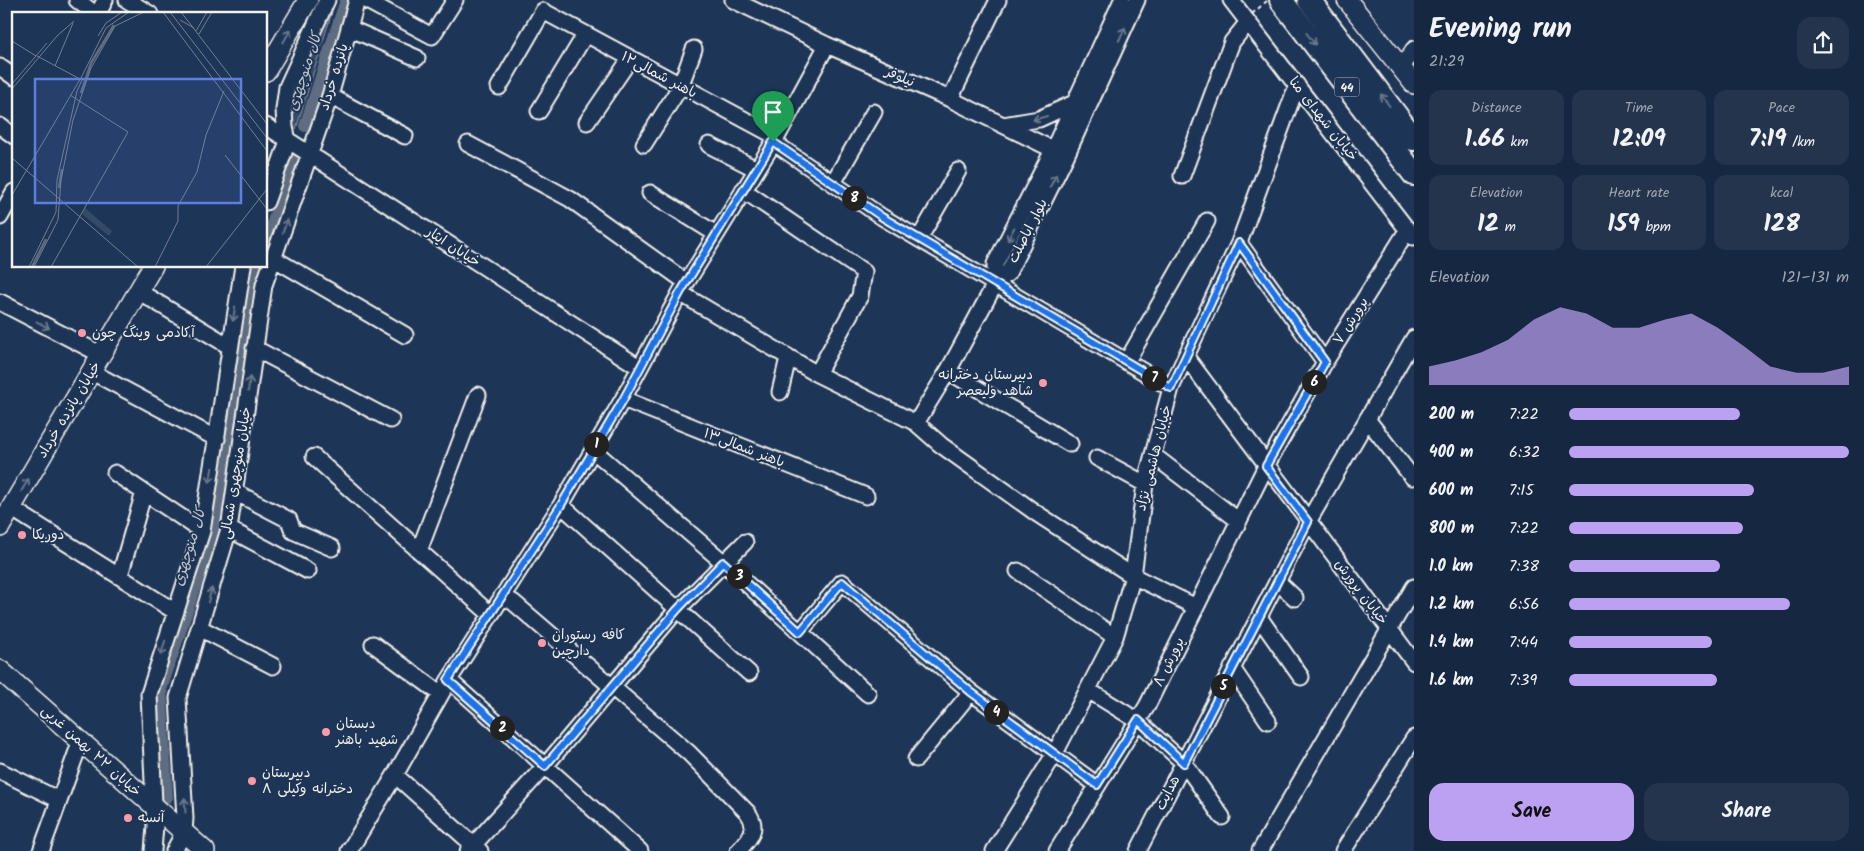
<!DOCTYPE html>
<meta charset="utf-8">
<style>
body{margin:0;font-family:Kalam,"Playpen Sans Arabic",sans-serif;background:#23344c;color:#f1f3f6;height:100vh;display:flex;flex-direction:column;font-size:19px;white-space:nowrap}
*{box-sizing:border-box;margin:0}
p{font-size:16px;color:#9ea6b1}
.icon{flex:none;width:28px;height:28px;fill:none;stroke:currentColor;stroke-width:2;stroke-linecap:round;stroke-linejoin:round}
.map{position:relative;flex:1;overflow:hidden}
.details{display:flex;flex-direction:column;background:#162841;width:450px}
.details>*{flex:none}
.pin{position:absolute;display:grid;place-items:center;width:42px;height:42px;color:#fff;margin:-51px -21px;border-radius:50% 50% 50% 0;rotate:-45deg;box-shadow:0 0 5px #0007}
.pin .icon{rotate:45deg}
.km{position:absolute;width:25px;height:25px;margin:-12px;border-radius:50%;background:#222;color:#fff;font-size:14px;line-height:25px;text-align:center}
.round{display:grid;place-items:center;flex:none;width:52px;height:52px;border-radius:15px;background:#23344c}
.head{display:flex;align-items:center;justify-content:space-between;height:85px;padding:0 15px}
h1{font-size:28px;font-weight:600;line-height:38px}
.stats{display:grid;grid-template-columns:repeat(3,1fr);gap:8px;height:85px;padding:5px 15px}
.stats div{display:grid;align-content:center;border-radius:12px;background:#23344c;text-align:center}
.stats b{font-size:25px;font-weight:600}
.stats small{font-size:14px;font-weight:400}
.stats p{font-size:14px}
.chart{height:140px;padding:10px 15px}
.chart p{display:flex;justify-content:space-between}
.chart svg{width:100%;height:90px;margin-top:5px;fill:#bca0f2;opacity:.7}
.primary-button{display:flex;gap:10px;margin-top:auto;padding:10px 15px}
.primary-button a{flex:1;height:58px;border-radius:15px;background:#bca0f2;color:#111;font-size:20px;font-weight:600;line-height:58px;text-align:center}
.primary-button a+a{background:#23344c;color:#f1f3f6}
ul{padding:0 15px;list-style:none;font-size:16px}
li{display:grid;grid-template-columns:80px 60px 1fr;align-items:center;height:38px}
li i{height:12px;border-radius:6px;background:#bca0f2}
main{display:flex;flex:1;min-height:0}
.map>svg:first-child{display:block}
</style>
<main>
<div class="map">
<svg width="1414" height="851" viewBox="0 0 1414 851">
<rect width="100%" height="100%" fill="#1d3557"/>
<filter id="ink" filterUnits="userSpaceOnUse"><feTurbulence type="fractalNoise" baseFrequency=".02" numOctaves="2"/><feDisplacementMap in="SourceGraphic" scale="10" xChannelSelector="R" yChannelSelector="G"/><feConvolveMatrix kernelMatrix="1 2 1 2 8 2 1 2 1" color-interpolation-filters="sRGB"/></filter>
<g filter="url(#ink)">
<path fill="#354a67" stroke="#949ea8" d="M 332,12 L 296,129 L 289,125 C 288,78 313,52 332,12 Z"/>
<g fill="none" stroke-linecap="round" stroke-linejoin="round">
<path stroke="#5e6d82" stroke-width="12" d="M 305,126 L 346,0
M 266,242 L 294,160
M 167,797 L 161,689 L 218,517 L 247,299 L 258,266"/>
<g stroke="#f4f1e8" stroke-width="19">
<path id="minor" d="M 77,0 L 95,14
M 127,0 L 150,14
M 365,0 L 432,36 L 455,0
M 733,0 L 827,45 L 950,99 L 1066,156
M 1231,0 L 1413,237
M 98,14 L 105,0
M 349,28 L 417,58
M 0,67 L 14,77
M 1402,68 L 1414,49
M 499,87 L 543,11 L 777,137
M 330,96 L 405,136
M 950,99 L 998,0
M 539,111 L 585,35
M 587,122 L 630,59
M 1003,125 L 1039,119 L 1074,103
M 0,126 L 14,136
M 266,126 L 639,367
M 773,142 L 882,217 L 1171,388
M 468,144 L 570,199 L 686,282
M 644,144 L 680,87 L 694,49
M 709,145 L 756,169
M 1182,176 L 1232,42 L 1248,22
M 833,183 L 874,112
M 743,190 L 864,272 L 860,296 L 817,374
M 650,193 L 716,234
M 266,202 L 288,141 L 285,127 L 284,109 L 287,87 L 327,0
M 0,217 L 14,192
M 919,239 L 958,171
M 1239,243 L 1325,362
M 273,258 L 405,335
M 995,284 L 995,264 L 1053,150 L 1122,0
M 138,291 L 229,346
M 680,293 L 817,374 L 916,423 L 941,445 L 1036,513 L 1133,576 L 1196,607
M 0,302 L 102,355
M 254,348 L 391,420
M 1186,357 L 1414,662
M 1127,361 L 1207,221
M 948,371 L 1070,444
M 92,372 L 217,439
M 780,392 L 788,358
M 623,399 L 866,496
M 1367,419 L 1412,477
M 916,423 L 948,371 L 995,284 L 1008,273 L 1066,156 L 1137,0
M 593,450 L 723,562 L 868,694
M 1153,455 L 1239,521
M 314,457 L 490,614
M 1097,458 L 1145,484
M 115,473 L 202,531
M 235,492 L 289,520 L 293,531 L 332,548
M 561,505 L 749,673
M 11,508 L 174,611
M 229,529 L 308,571
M 419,551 L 478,395
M 1018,571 L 1115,637
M 120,575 L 144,492
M 1277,581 L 1295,598
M 502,596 L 513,602 L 689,753 L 748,813 C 759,828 750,839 738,851
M 1259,617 L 1301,677
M 200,628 L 273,666
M 800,632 L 842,582 L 971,692 L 1097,785
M 373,644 L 441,694
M 1232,668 L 1268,721
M 449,680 L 640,851
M 1088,690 L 1138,721 L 1184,763 L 1222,817
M 916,759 L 971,692
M 0,771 L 59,800
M 395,775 L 480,851
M 41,851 L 80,743
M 153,851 L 155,826 L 149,694 L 202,531 L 243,266
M 174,851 L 184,832 L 185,818 L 178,698 L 229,529 L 264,285 L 330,96 L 357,0
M 349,851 L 395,775 L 449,680 L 561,505 L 623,399 L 680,293 L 777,137 L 827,45
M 468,851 L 545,766 L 677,610 L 745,542
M 994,851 L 1054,755 L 1115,637 L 1133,576 L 1145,484 L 1171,388 L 1239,243 L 1297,85
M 1057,851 L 1147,706 L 1266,466 L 1325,362 L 1408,229
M 1138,851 L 1308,522 L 1414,338
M 1260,851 L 1414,587
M 1343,851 L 1414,738"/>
</g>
<g stroke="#f4f1e8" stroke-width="22">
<path id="major" d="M 1347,0 L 1414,84
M 266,71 L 308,0
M 0,527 L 153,266
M 0,670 L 205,851"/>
</g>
<g stroke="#f4f1e8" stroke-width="26">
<path id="highway" d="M 1281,0 L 1414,174
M 1309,0 L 1414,139"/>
</g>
<use href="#minor" stroke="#1d3557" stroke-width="15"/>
<use href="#major" stroke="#1d3557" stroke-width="19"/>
<use href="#highway" stroke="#1d3557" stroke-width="22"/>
<path stroke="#f4f1e8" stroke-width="2" stroke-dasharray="4 4" stroke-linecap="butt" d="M 1252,14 L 1268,0"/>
</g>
<defs><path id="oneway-shaft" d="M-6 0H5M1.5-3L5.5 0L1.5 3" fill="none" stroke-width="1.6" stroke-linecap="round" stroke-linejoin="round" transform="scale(1.25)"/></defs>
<g stroke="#68778a">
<use href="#oneway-shaft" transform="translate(1122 34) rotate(-65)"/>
<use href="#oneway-shaft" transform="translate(287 36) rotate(-60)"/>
<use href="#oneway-shaft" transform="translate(1311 39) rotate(53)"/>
<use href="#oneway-shaft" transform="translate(1385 100) rotate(-127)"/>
<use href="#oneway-shaft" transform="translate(1040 118) rotate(164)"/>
<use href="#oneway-shaft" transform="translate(1053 181) rotate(-63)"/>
<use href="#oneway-shaft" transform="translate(285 226) rotate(-71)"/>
<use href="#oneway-shaft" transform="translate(1011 234) rotate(117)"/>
<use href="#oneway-shaft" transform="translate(234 314) rotate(99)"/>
<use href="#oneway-shaft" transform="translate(43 325) rotate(28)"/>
<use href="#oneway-shaft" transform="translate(249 384) rotate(-83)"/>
<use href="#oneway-shaft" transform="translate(211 475) rotate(100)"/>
<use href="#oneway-shaft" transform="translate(25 485) rotate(-59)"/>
<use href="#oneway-shaft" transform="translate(210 595) rotate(-74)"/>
<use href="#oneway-shaft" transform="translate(163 648) rotate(107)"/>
<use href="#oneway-shaft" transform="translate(185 805) rotate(-93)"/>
</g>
</g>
<g fill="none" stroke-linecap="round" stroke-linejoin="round" filter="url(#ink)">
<g stroke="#fff" stroke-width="10">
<path id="route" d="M 773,142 L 882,217 L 1171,388 L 1239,243 L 1325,362 L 1266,466 L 1308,522 L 1184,763 L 1138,720 L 1097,785 L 971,692 L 842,582 L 800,632 L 723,562 L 677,610 L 545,766 L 448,680 L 561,505 L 623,400 L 680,293 Z"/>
</g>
<use href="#route" stroke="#1a73e8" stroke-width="6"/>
</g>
<g fill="#ff9aa2" stroke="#1d3557" stroke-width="2">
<circle cx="82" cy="333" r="5"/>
<circle cx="1043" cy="383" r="5"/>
<circle cx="22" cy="535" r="5"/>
<circle cx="542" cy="643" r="5"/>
<circle cx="326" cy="732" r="5"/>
<circle cx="252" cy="781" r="5"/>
<circle cx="128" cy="818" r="5"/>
</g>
<g text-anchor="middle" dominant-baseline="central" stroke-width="4" stroke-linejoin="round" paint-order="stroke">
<rect fill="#1d3557" stroke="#b4b9bc" stroke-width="1" x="1334.5" y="77.5" width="25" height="19" rx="4"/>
<g font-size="12" font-weight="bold" fill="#f4f1e8">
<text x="1347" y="87">44</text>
</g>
<g font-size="14" fill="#f4f1e8" stroke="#1d3557">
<text transform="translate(659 75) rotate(28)">باهنر شمالی۱۲</text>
<text transform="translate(334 77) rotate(-73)">پانزده خرداد</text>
<text transform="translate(900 77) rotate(24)">نیلوفر</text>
<text transform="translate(1323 119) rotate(52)">خیابان شهدای منا</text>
<text transform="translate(1028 231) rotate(-63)">بلوار اباصلت</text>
<text transform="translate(453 247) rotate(33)">خیابان ایثار</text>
<text transform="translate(1351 321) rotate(-58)">پرورش ۷</text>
<text transform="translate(69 410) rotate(-59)">خیابان پانزده خرداد</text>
<text transform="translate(744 448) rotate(21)">باهنر شمالی۱۳</text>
<text transform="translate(1154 458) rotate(-76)">خیابان هاشمی نژاد</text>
<text transform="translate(236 473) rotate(-81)">خیابان منوچهری شمالی</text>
<text transform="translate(1361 592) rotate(53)">خیابان پرورش</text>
<text transform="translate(1169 662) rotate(-64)">پرورش ۸</text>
<text transform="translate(91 751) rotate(42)">خیابان ۲۲ بهمن غربی</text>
<text transform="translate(1168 793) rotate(-63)">هدایت</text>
</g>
<g font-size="14" fill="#f4f1e8" stroke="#1d3557" text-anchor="start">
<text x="92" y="333">آکادمی وینگ چون</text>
<text x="1033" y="375" text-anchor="end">دبیرستان دخترانه<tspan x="1033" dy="16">شاهد ولیعصر</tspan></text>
<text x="32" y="535">دوریکا</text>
<text x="552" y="635">کافه رستوران<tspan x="552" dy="16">دارچین</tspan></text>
<text x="336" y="724">دبستان<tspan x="336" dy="16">شهید باهنر</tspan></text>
<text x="262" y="773">دبیرستان<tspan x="262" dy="16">دخترانه وکیلی ۸</tspan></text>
<text x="138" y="818">آنسه</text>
</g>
<g font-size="15" font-style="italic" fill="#c0c3c4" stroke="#1d3557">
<text transform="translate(305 72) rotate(-72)">کال منوچهری</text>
<text transform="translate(190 547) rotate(-73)">کال منوچهری</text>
</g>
</g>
<g transform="translate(12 12)">
<rect width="255" height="255" fill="#1d3557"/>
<path d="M 73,196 L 100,219 L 97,224 L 70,202 Z" fill="#354a67"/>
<path fill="none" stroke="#5e6d82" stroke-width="2.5" d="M 69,81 L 79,51 L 102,13M 47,176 L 50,157M 20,255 L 34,227"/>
<path fill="none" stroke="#738091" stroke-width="1" d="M 151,0 L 255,139M 158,0 L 255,126M 169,0 L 255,112M 168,8 L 182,16M 184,19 L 195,0M 187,22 L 200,0M 86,24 L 94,11 L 110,0M 0,29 L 24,44M 25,44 L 68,67M 43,54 L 61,11M 0,72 L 35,31M 0,77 L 45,24 L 62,9M 213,143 L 255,197M 0,146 L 126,255M 0,183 L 70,64 L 94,16 L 117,0M 17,255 L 44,200 L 45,168 L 65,79 L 71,66M 22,255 L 46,208 L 49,168 L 61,108 L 79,56 L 103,14 L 132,0M 39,255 L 116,120 L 58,83M 143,255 L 166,209 L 166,194 L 185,160 L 194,123 L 212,79M 194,255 L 255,177"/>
<path fill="#5e7fdd" fill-opacity="0.15" stroke="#5e7fdd" stroke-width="2.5" d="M 23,67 L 229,67 L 229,191 L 23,191 Z"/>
<rect width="255" height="255" fill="none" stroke="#f4f1e8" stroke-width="2.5"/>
</g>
</svg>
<div class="pin" style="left:773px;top:142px;background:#1e9e55"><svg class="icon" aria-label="arrive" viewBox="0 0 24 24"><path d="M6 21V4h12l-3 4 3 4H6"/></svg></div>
<b class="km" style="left:596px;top:444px">1</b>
<b class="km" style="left:502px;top:728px">2</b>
<b class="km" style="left:739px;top:576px">3</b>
<b class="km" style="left:996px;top:712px">4</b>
<b class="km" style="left:1223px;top:686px">5</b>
<b class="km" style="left:1314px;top:382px">6</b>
<b class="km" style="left:1154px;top:378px">7</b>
<b class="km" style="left:854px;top:198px">8</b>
</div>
<section class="details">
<div class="head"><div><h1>Evening run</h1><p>21:29</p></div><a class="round"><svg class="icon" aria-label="share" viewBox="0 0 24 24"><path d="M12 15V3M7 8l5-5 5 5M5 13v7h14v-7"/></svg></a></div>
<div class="stats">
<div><p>Distance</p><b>1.66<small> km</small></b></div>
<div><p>Time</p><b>12:09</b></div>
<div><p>Pace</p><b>7:19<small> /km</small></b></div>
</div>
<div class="stats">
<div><p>Elevation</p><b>12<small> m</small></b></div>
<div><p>Heart rate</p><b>159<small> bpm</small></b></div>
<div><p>kcal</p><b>128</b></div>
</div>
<div class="chart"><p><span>Elevation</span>121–131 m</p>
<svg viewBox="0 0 160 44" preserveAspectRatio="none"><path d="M0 44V35L10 32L20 28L30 22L40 12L50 6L60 9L70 16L80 16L90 12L100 9L110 16L120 25L130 35L140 38L150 38L160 35V44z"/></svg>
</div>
<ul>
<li><b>200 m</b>7:22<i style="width:61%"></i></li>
<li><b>400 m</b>6:32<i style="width:100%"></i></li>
<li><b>600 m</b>7:15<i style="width:66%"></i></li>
<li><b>800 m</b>7:22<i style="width:62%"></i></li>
<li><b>1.0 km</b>7:38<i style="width:54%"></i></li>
<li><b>1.2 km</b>6:56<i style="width:79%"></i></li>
<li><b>1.4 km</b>7:44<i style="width:51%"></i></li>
<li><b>1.6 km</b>7:39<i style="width:53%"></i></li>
</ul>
<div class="primary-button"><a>Save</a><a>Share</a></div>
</section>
</main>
